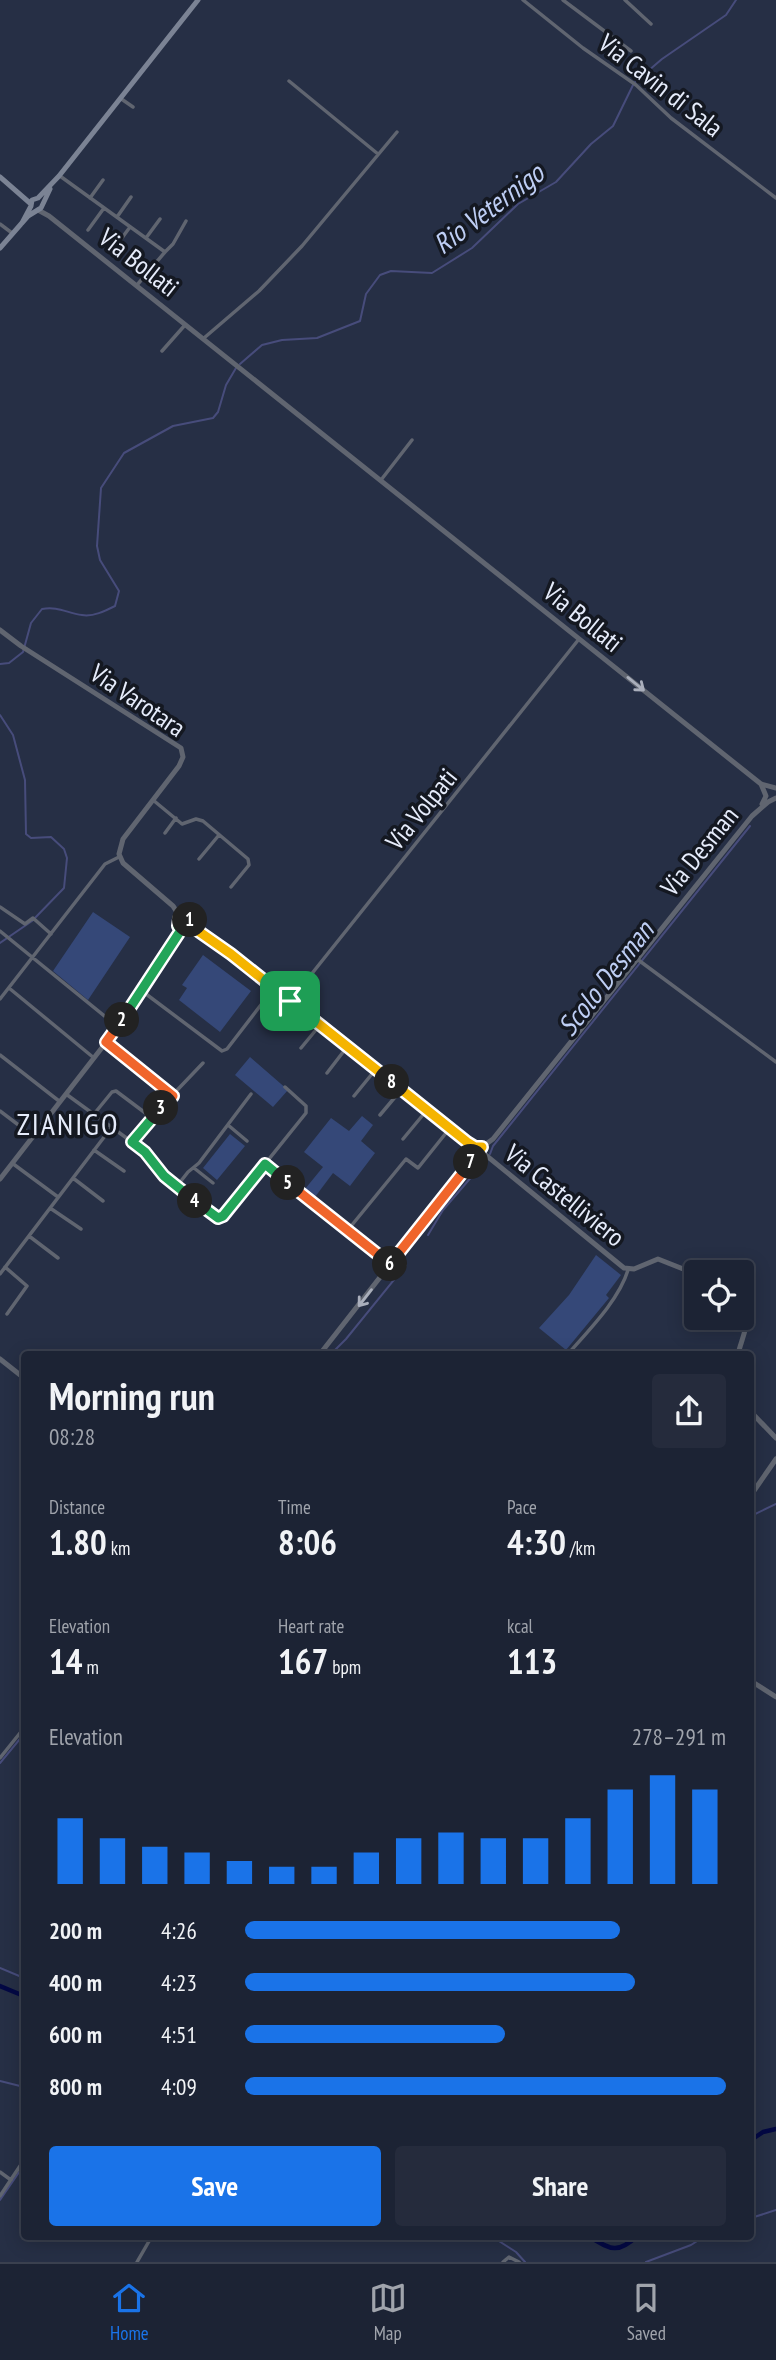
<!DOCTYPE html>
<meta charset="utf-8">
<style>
body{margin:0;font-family:"PT Sans Narrow",sans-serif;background:#252b3c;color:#f1f3f6;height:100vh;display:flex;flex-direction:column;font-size:26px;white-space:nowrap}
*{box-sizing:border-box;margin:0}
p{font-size:23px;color:#a0a4ac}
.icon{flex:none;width:38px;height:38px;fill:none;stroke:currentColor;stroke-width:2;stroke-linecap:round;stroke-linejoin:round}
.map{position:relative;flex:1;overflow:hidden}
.side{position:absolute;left:21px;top:1351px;width:733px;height:889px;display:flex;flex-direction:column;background:#1c2334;border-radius:7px;box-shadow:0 4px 18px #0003,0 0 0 2px #3a404f}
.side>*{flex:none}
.fabs{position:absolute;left:684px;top:1260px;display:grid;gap:14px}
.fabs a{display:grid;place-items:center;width:70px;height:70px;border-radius:7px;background:#1c2334;box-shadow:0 4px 18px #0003,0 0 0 2px #3a404f;font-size:35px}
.pin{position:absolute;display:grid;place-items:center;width:60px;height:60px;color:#fff;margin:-30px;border-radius:14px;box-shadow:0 4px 10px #0006}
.km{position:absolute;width:35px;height:35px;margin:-18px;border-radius:50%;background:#222;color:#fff;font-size:19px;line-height:35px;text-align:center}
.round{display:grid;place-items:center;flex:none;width:74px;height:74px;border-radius:7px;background:#252b3c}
.head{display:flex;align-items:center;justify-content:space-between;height:119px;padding:0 28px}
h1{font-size:38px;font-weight:700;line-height:52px}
.figures{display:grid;grid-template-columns:repeat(3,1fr);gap:10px;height:119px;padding:7px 28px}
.figures div{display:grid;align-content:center}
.figures b{font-size:35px;font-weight:700}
.figures small{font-size:19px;font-weight:400}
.figures p{font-size:19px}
.chart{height:196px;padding:14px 28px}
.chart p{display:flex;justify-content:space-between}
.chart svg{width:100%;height:126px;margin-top:7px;stroke:#1a73e8;stroke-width:6}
.button{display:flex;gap:14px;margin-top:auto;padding:14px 28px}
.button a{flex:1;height:80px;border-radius:7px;background:#1a73e8;color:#fff;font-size:28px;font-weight:700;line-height:80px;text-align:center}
.button a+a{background:#252b3c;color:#f1f3f6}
ul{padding:0 28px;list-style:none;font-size:23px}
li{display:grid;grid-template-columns:112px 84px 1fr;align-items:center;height:52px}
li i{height:18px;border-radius:9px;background:#1a73e8}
.menu{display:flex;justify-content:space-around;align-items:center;height:98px;border-top:2px solid #3a404f;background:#1c2334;font-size:19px;color:#a0a4ac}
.menu a{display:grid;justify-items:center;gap:4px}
.menu .on{color:#1a73e8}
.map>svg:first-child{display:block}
</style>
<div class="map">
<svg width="776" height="2262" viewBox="0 0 776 2262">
<rect width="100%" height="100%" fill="#262f45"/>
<path fill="#354878" d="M 93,912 L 130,937 L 88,1000 L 53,971 Z
M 203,955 L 251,991 L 220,1032 L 179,1000 L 187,988 L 182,985 Z
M 250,1057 L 288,1090 L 273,1107 L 235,1075 Z
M 362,1116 L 373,1125 L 361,1141 L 375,1153 L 350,1186 L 333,1173 L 315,1197 L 305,1189 L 323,1167 L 304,1152 L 331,1118 L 349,1131 Z
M 230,1134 L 245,1146 L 217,1180 L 203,1168 Z
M 596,1255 L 621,1275 L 606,1295 L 609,1298 L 566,1350 L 539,1328 L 569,1295 Z"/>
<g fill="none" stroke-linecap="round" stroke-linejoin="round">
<path stroke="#474c7b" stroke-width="2" d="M 240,364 L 262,345 L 282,340 L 317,338 L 360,321 L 366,294 L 380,275 L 391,271 L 432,273 L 472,248 L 518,204 L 556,182 L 591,144 L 613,126 L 634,83 L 662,59 L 726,15 L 736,0
M 0,664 L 9,663 L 23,652 L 31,623 L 42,609 C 58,606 67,613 82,615 C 93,617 105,611 115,606 L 119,591 L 100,560 L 97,546 L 101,488 L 124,453 L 173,426 L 213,418 L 218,412 L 226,385 L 236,368
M 0,715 L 13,735 L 25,780 L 26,834 L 31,838 L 51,837 L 64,849 L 67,858 L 64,888 L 32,921 L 0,943
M 490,1154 L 493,1146 L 750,826
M 428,1235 L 443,1210 L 486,1160
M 331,1354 L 346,1339 L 406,1265
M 751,1516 L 776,1504
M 0,1763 L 24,1734
M 0,1968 L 24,1978
M 0,2081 L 24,2087
M 0,2200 L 24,2165
M 751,2218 L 776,2210
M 491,2236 L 516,2252 L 525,2262
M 646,2262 L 691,2245 L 705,2236"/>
<path stroke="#030844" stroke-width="4.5" d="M 0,1986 L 24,1996
M 751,2140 L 763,2132 L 776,2129
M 588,2236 C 610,2249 617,2255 637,2236"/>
<path stroke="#606570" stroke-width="3.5" d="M 523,0 L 583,48 L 636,85 L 671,118 L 776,198
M 563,0 L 631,51
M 625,0 L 651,24
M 289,81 L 378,154
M 120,98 L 133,107
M 60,176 L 165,252 L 137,285
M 90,198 L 103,180
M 117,217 L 131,197
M 0,224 L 12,233
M 88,230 L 104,208
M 146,238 L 160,219
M 116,246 L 130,227
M 165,252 L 173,244 L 186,221
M 204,338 L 259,291 L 302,246 L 397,132
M 162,351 L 185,325
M 381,480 L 412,440
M 153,800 L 182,824 L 196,819 L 203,821 L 248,859 L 249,865 L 231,887
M 165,833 L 176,818
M 199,859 L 219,835
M 0,907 L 25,924 L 33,918 L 51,934
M 0,931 L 118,1027
M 637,959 L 776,1062
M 9,988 L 94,1058
M 142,991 L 222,1051 L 227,1049 L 274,988
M 0,999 L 105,864 L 119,857
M 290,1001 L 579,639
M 106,1042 L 173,1096
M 301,1048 L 320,1025
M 0,1055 L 59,1101
M 327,1073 L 347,1047
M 66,1094 L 143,1150 L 164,1176 L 218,1218 L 228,1210 L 306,1113 L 306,1106 L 285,1087
M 354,1096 L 376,1069
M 0,1111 L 33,1136
M 94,1114 L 112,1092 L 116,1091 L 152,1118
M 380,1115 L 401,1090
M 228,1125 L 247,1141
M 403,1139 L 427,1110
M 133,1142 L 162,1106 L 203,1063
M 94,1150 L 124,1171
M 12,1163 L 58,1197
M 265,1164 L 391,1265
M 194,1168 L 213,1183
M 73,1178 L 103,1201
M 177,1186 L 188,1172 L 199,1163 L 251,1094
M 50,1208 L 81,1229
M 347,1231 L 406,1159 L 418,1168 L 450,1128
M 29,1236 L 58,1258
M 5,1267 L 27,1286 L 7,1314
M 0,1274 L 111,1128
M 568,1354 C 588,1331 619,1300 628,1270
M 0,1758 L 24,1728
M 0,2172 L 11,2180
M 0,2196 L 24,2160
M 137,2262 L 152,2236
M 503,2262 L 509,2257 L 519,2262"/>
<path stroke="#606570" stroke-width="5" d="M 38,210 L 49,216 L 761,784 L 776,788
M 0,630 L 21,646 L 181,748 L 183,757 L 179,766 L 123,839 L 119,854 L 123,863 L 173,906 L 181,918
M 761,784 L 766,796 L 762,804
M 191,926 L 231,954 L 467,1142 L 475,1147 L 482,1147
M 181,930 L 178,924 L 181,918 L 189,919 L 191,926
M 482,1147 L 482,1152 L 624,1268 L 634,1269 L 658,1259 L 696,1274
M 0,1179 L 118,1027 L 181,930
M 320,1354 L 482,1147 L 493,1139 L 752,816 L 768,802 L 776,798
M 738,1354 C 742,1337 756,1309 742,1295
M 0,1359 L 24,1378
M 751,1412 L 776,1438
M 751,1495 L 776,1459
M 751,1681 L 776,1697"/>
<path stroke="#7b8394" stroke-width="5" d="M 0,177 L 31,204
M 22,223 L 31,206 L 32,200 L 38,198 L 59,176 L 198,0
M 0,248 L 28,216 L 41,208 L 50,189"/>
</g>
<defs><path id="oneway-shaft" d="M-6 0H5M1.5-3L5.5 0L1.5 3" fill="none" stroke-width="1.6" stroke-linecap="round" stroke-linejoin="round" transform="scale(1.75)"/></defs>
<g stroke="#aaafbc">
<use href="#oneway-shaft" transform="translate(636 684) rotate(39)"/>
<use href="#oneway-shaft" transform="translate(365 1298) rotate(128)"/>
</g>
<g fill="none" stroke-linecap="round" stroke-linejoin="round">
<g stroke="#fff" stroke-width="14">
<path id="split-1" d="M 190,920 L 191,926 L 231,954 L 290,1001"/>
</g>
<g stroke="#fff" stroke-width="14">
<path id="split-2" d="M 122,1020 L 181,930 L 178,926 L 179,919 L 185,917 L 190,920"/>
</g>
<g stroke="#fff" stroke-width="14">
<path id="split-3" d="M 122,1020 L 106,1042 L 173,1096 L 161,1108"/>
</g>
<g stroke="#fff" stroke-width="14">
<path id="split-4" d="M 161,1108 L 132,1142 L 145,1152 L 164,1176 L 195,1201"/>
</g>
<g stroke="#fff" stroke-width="14">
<path id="split-5" d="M 195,1201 L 218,1218 L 223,1216 L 265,1164 L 288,1183"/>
</g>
<g stroke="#fff" stroke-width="14">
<path id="split-6" d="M 288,1183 L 390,1264"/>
</g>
<g stroke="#fff" stroke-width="14">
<path id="split-7" d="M 390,1264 L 471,1162"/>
</g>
<g stroke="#fff" stroke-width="14">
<path id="split-8" d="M 392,1082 L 467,1142 L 475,1147 L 482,1147 L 471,1162"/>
</g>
<g stroke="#fff" stroke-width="14">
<path id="split-9" d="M 290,1001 L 392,1082"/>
</g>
<use href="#split-1" stroke="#f5b400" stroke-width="9"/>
<use href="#split-2" stroke="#22a559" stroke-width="9"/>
<use href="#split-3" stroke="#f0652b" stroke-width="9"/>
<use href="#split-4" stroke="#22a559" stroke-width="9"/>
<use href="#split-5" stroke="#22a559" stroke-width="9"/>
<use href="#split-6" stroke="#f0652b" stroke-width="9"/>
<use href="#split-7" stroke="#f0652b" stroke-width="9"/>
<use href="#split-8" stroke="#f5b400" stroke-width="9"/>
<use href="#split-9" stroke="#f5b400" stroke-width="9"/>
</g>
<g text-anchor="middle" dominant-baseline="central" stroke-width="7" stroke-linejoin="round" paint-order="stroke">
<g font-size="26" fill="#e6ecfb" stroke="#141821">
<text transform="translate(661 85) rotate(38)">Via Cavin di Sala</text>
<text transform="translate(139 262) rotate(38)">Via Bollati</text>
<text transform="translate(583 617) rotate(39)">Via Bollati</text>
<text transform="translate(138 700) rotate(34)">Via Varotara</text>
<text transform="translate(421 809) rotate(-51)">Via Volpati</text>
<text transform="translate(699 851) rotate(-51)">Via Desman</text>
<text transform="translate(565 1195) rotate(39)">Via Castelliviero</text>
</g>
<g font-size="28" font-style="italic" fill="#becef4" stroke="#141821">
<text transform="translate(488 208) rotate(-37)">Rio Veternigo</text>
<text transform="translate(605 978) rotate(-52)">Scolo Desman</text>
</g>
<g font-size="30" letter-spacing="2" fill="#e6ecfb" stroke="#141821">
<text x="68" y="1123">ZIANIGO</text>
</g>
</g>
</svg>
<div class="fabs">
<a><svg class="icon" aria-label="locate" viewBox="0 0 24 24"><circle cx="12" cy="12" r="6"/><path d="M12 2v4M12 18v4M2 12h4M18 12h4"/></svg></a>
</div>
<div class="pin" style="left:290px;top:1001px;background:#1e9e55"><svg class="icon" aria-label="arrive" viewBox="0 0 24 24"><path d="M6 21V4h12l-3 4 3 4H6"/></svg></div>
<b class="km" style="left:190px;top:920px">1</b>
<b class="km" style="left:122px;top:1020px">2</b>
<b class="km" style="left:161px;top:1108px">3</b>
<b class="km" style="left:195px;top:1201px">4</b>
<b class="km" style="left:288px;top:1183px">5</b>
<b class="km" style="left:390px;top:1264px">6</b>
<b class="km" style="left:471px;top:1162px">7</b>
<b class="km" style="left:392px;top:1082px">8</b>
<section class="side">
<div class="head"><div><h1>Morning run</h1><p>08:28</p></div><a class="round"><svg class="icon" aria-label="share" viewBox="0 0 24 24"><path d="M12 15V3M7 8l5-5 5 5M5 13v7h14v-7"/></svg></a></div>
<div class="figures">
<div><p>Distance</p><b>1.80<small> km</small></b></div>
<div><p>Time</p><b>8:06</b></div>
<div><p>Pace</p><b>4:30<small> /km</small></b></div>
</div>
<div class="figures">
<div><p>Elevation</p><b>14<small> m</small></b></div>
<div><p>Heart rate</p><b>167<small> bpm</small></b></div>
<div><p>kcal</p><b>113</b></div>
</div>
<div class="chart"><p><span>Elevation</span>278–291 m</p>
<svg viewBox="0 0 160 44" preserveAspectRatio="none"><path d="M5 44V21M15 44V28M25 44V31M35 44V33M45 44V36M55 44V38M65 44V38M75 44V33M85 44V28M95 44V26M105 44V28M115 44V28M125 44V21M135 44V11M145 44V6M155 44V11"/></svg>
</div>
<ul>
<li><b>200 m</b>4:26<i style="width:78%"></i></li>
<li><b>400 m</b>4:23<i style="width:81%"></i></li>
<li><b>600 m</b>4:51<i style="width:54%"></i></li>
<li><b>800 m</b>4:09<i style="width:100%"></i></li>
</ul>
<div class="button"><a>Save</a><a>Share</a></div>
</section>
</div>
<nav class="menu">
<a class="on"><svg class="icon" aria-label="home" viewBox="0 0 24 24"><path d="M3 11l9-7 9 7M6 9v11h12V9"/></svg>Home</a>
<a><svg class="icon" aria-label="map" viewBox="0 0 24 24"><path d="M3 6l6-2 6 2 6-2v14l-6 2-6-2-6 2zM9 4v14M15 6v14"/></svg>Map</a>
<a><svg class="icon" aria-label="saved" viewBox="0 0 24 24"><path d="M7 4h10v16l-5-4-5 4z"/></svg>Saved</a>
</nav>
